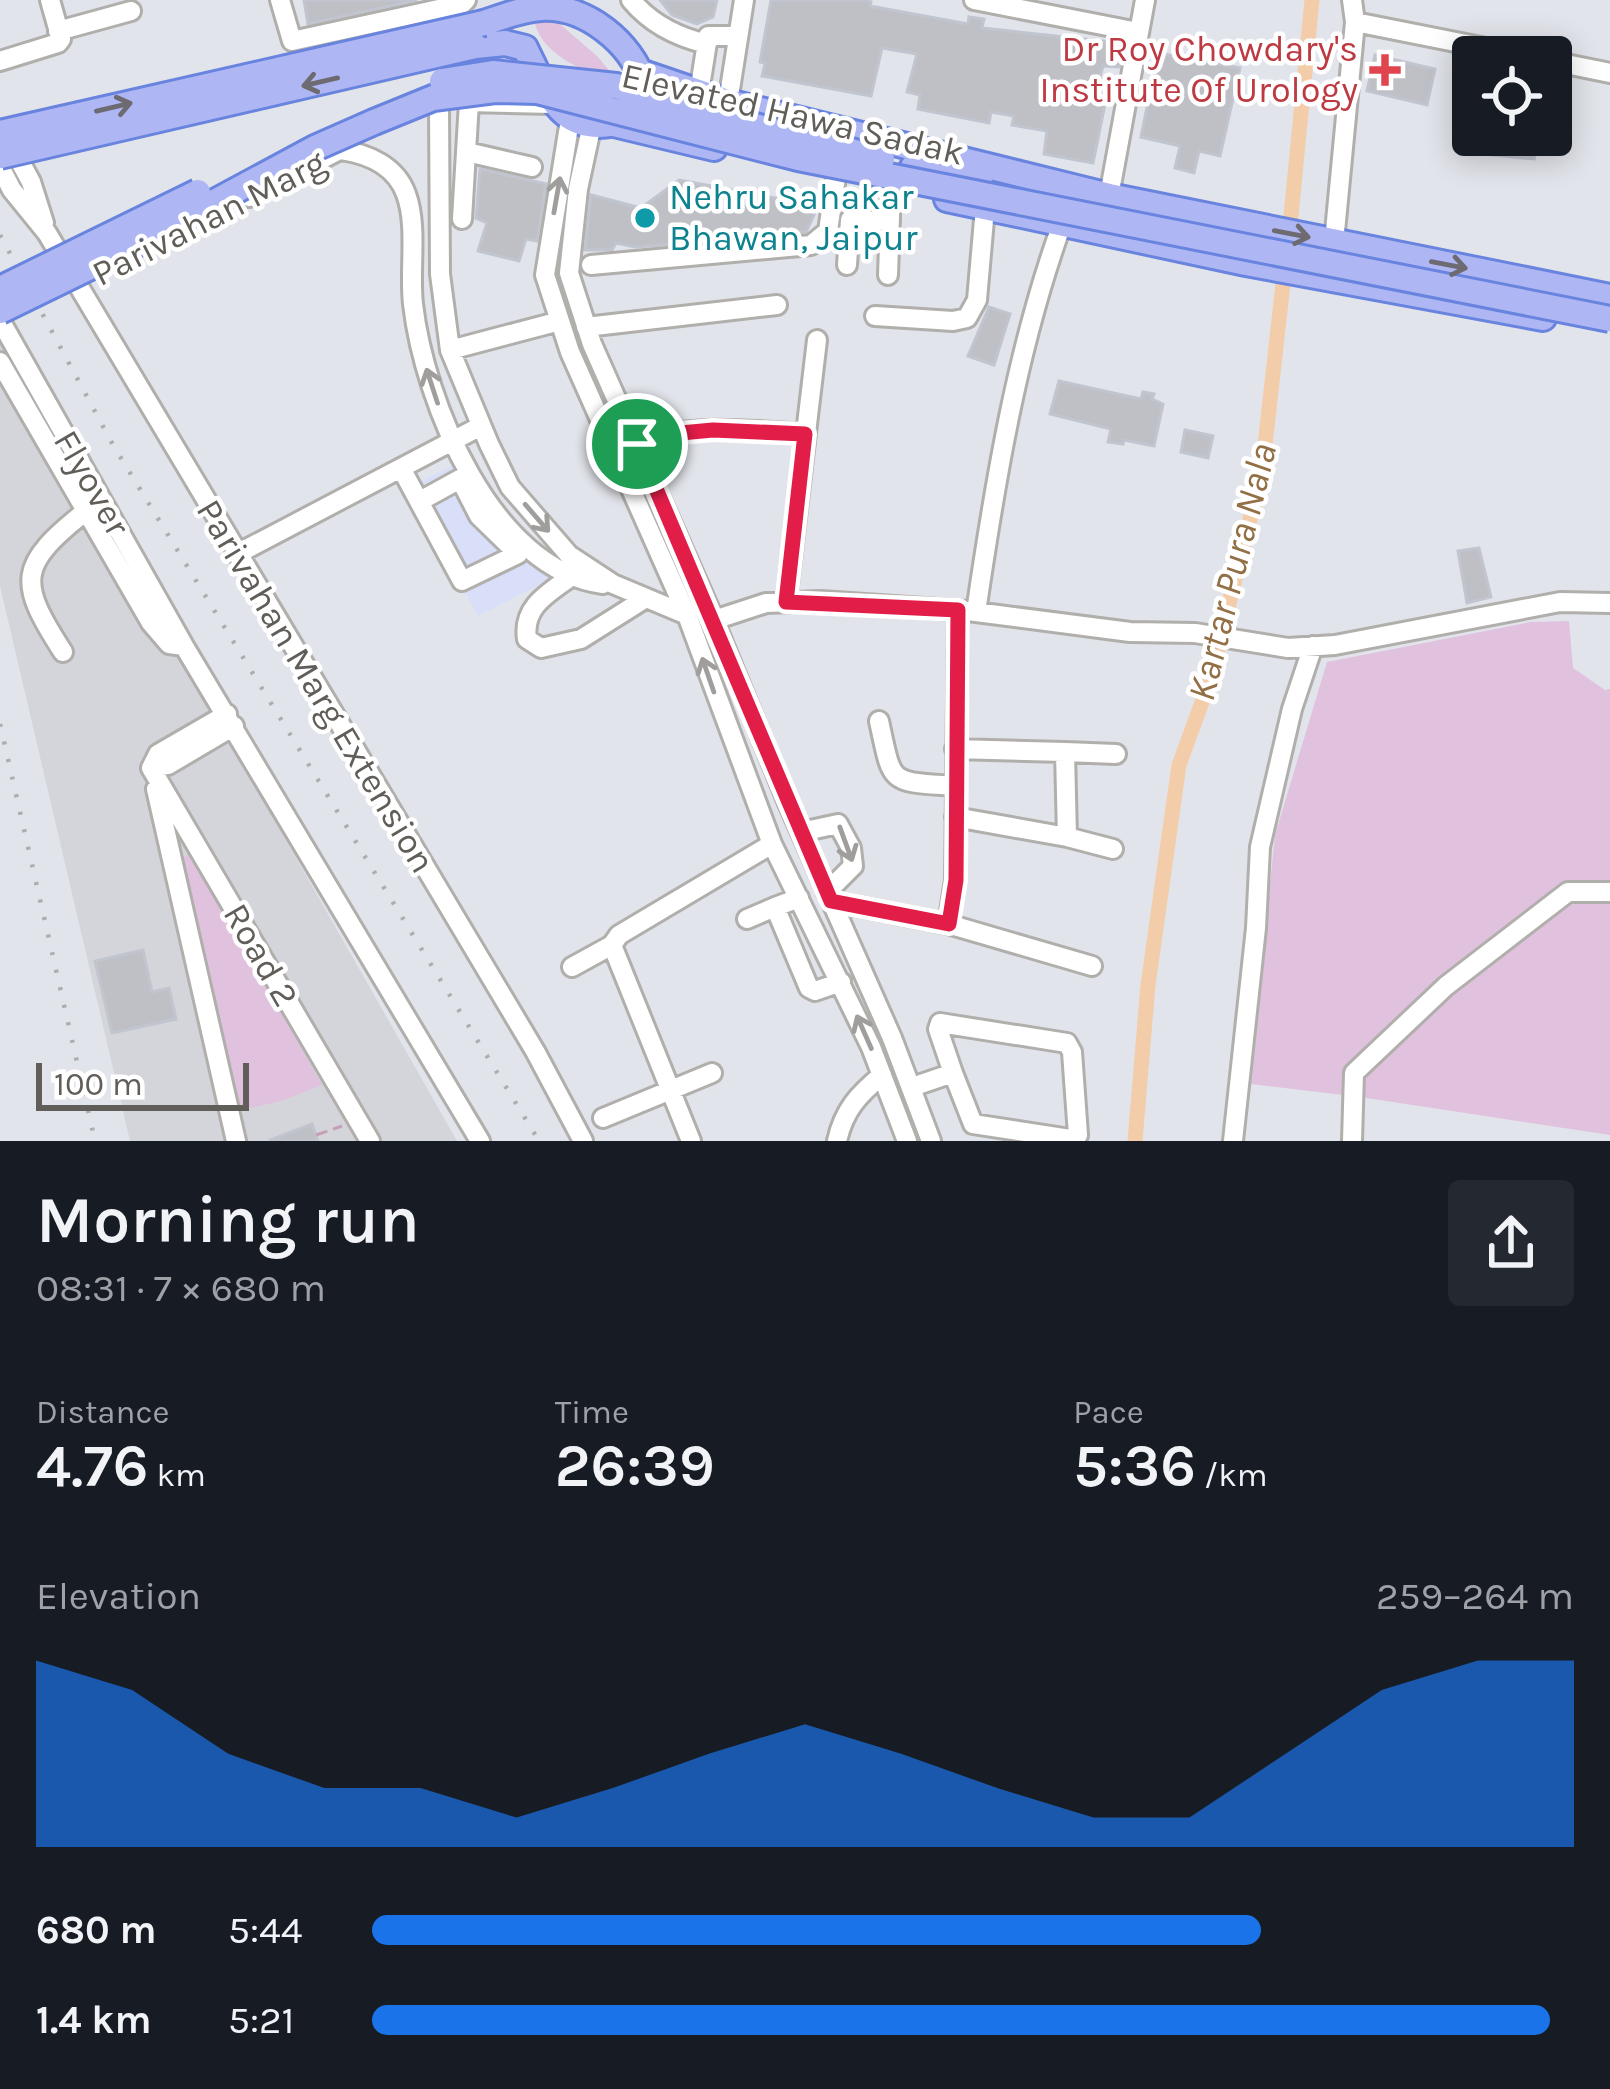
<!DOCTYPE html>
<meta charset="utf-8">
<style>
body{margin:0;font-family:Karla,sans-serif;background:#242831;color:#f1f3f6;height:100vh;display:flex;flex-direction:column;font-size:45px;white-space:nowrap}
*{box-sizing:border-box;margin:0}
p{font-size:39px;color:#9ea1a6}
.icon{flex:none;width:66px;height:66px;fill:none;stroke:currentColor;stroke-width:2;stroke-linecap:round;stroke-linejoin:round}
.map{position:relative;height:1141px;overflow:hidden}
.details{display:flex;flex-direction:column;background:#171b24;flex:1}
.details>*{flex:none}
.controls{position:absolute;left:1452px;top:36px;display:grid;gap:24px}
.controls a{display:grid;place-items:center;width:120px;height:120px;border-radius:12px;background:#171b24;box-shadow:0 6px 30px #0003;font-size:60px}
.scale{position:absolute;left:36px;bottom:30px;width:213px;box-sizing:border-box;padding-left:12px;border:6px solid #615e5a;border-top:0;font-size:33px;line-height:42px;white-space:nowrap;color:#615e5a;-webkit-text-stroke:9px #fff;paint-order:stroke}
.pin{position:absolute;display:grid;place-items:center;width:102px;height:102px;color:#fff;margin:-51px;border:6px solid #fff;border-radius:50%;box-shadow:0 3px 12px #0007}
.round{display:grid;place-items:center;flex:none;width:126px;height:126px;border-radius:12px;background:#242831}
.head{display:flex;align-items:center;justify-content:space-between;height:204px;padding:0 36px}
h1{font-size:66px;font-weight:600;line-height:90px}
.metrics{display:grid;grid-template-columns:repeat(3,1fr);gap:18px;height:204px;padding:12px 36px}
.metrics div{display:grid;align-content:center}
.metrics b{font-size:60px;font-weight:600}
.metrics small{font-size:33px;font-weight:400}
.metrics p{font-size:33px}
.chart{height:336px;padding:24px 36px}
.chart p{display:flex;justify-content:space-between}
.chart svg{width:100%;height:216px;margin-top:12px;fill:#1a73e8;opacity:.7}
ul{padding:0 36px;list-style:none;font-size:39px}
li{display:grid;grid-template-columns:192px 144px 1fr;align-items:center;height:90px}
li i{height:30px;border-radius:15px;background:#1a73e8}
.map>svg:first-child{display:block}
</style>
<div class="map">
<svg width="1610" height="1141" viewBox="0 0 1610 1141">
<rect width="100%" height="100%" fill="#e2e4eb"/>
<path fill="#d9dff8" d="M 460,462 L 561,574 L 478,616 L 409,487 Z"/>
<path fill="#d4d5da" d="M 0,337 L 457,1141 L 130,1141 L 0,586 Z"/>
<path fill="#e0c1de" d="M 553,18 L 597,56 L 620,83 C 590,75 543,56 535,24 Z
M 1569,621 L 1573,668 L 1605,690 L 1610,689 L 1610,1135 L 1360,1097 L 1250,1084 L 1275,835 L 1327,662 L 1531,622 Z
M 192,853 L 322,1085 L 281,1101 L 238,1111 L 180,858 Z"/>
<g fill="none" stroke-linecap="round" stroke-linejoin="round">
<path stroke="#f3cdaa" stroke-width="15" d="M 1289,236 L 1312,0
M 1135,1141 L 1148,985 L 1179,765 L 1209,683 L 1262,472 L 1285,266"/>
</g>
<path fill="#bfc0c6" stroke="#c1c5cf" stroke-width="3" d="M 304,0 L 417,0 L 308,24 Z
M 660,0 L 717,0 L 713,17 L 697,24 L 672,15 Z
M 771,0 L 862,0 L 871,2 L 870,6 L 968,24 L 969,17 L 984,19 L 982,28 L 1122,43 L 1119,67 L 1103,66 L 1093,102 L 1105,104 L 1093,163 L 1044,154 L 1047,131 L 1012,125 L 1014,116 L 991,112 L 989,123 L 918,109 L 920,95 L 907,92 L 917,54 L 882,48 L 871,96 L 762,76 L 765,63 L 760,62 Z
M 1158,53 L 1240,68 L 1220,156 L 1199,151 L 1194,173 L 1175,168 L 1180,146 L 1141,137 Z
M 1375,55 L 1435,69 L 1427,105 L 1367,91 Z
M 1486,135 L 1539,135 L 1534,159 L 1482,154 Z
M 480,169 L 546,184 L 537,241 L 526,239 L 519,261 L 478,251 L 487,223 L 476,218 Z
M 679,180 L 818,206 L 806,232 L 722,240 L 691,234 L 677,244 L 635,247 L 616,243 L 612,250 L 585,250 L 591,195 L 641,208 Z
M 989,307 L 1010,314 L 994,365 L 968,356 Z
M 1059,381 L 1141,399 L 1143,392 L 1154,394 L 1152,399 L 1163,404 L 1154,446 L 1124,440 L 1123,444 L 1108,442 L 1111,429 L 1050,414 Z
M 1185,430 L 1213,436 L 1208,458 L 1181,452 Z
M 1479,548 L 1491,597 L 1467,603 L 1458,551 Z
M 143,950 L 152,992 L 169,988 L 176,1019 L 112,1033 L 95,961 Z
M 312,1124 L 318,1141 L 270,1141 L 270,1140 Z"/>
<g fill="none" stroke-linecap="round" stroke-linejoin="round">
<g stroke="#b1afab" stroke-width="24">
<path id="minor" d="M 280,0 L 292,41 L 462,4 L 466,0
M 631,0 C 651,24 677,37 707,44
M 974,0 L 1138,32
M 1352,0 L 1355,22 L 1531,57
M 58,31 L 131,11
M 0,61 L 58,43 L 61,39 L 50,0
M 1551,61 L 1610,73
M 699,93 L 708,36 L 738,36
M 467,102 L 553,104
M 728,102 L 744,0
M 439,107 L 440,274 L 450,350 L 489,444 L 510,487 L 569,555 L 613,584 L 687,615
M 570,120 L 545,275 L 570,352 L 687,615 L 772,844 L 871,1047 L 907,1141
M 592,124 L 578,189 L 569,273 L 592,344 L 708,606 L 788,803 L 892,1038 L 931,1141
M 10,143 L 31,182 L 44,223
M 341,150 C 368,154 396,166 406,194 C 418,226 409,270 413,304 C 424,401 492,570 603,584
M 467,152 L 532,167
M 0,167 L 12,190 L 47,233 L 535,1051 L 583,1141
M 1109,196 L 1145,0
M 249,197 L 347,146
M 462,219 L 469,102
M 1334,242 L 1355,22
M 591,265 L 811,245 L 828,231 L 836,177
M 847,265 L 850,220 L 890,221
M 888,275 L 891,187
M 875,316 L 953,321 L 967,318 L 977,300 L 985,208
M 0,320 L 184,646 L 480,1141
M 586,327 L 777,305
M 450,350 L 560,321
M 0,362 L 151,623 L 169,644 L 184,646
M 637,444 C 689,422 749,431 805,434
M 401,468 L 462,581 L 518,554 L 479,516 L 460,479 L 420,501
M 237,554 L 481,426
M 572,576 C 548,593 522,607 527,639 L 541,648 L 581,639 L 646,598
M 786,602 L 817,340
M 976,612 C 995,482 1017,348 1062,224
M 714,620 L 766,603 L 821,601 L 968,611 L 1130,632 L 1195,633 L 1288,648 L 1335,645 L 1560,602 L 1610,603
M 63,652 C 17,581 18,565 86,511
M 879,721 C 893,786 888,781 954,786
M 1065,752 L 1116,754
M 151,768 L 370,1141
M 151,768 L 158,754 L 227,714
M 151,768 L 168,765 L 234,726
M 156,789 L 236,1141
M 955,817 L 1067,837 L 1065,752 L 955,749
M 801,832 L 838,824 L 851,848 L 853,866 L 827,892
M 1067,837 L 1113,849
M 799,898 L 775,907 L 809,988 L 815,991 L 841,982
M 831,901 L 948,924 L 955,880 L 958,610
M 747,919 L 775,907
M 948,924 L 1092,966
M 572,967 L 612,945
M 912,1087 L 953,1073 L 938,1029 L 940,1023 L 1067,1043 L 1072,1052 L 1078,1135 L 1070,1139 L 973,1124 L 953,1073
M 603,1118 L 712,1073
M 691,1141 L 612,945 L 619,935 L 772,844
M 837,1141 C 844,1110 858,1095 882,1075
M 1233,1141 L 1256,928 L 1260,847 L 1292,709 L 1313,646
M 1352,1141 L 1354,1073 L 1446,986 L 1568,892 L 1610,892"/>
</g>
<g stroke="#6884de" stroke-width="30">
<path id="major" d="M 484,23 C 502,17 522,9 541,8 C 585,5 632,43 644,84
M 475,46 L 505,43 L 525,48 C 549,97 563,140 628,120
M 640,72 L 728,102 L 1109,196 L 1610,297
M 614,124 L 714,148
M 913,167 L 980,183
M 947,199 L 1246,263 L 1543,318"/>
</g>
<path stroke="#c59fb8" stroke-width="3" stroke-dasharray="12 6" stroke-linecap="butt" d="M 316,1135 L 342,1126"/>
<use href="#minor" stroke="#fff" stroke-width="18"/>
<use href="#major" stroke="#aeb7f4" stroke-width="24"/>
<path stroke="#adadac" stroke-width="4.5" stroke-dasharray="3 15" stroke-linecap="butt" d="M 0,235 L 113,445 L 539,1141
M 0,724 L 95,1141"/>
<g stroke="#6884de" stroke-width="30" stroke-linecap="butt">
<path id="major-bridge" d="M 442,81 L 493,73 L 616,86 L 678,106 L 882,159
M 0,133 L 484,23
M 0,156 L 475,46
M 0,289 L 198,192
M 0,311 L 131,247 L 315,148 L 374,122 L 433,98 L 495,90 L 537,91 L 798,158 L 1610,319"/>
</g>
<use href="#major-bridge" stroke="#aeb7f4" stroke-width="24"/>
</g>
<defs><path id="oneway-shaft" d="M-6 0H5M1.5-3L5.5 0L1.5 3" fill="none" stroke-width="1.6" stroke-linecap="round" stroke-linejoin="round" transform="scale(3)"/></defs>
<g stroke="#6d6b71">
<use href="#oneway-shaft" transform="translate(320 82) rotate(167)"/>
<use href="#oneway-shaft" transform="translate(114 107) rotate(-13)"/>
<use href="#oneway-shaft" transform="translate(1292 234) rotate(11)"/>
<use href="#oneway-shaft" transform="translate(1449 265) rotate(11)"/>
</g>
<g stroke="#a09e9c">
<use href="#oneway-shaft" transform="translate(557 195) rotate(-80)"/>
<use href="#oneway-shaft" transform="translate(432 386) rotate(-108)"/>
<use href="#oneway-shaft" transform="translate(537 518) rotate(49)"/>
<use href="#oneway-shaft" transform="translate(708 675) rotate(-109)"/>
<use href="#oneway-shaft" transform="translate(846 844) rotate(70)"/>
<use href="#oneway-shaft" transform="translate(864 1032) rotate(-114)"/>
</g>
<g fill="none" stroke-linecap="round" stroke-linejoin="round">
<g stroke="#fff" stroke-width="24">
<path id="route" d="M 713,430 L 805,434 L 786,602 L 958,610 L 956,880 L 949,924 L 831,901 L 637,444 L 659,435 Z"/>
</g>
<use href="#route" stroke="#e11d48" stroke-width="15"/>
</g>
<path fill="#e0444e" stroke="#fff" stroke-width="4.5" d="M1379 52h12v12h12v12h-12v12h-12v-12h-12v-12h12z"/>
<circle fill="#0f9aa8" stroke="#fff" stroke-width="4.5" cx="645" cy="218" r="12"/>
<g text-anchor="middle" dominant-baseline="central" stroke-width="9" stroke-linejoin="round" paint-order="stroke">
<g font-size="36" fill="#be3a42" stroke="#fff" text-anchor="end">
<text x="1358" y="49">Dr Roy Chowdary's<tspan x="1358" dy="41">Institute Of Urology</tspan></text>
</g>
<g font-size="36" fill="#615e5a" stroke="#fff">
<text transform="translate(793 114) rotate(13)">Elevated Hawa Sadak</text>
<text transform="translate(209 218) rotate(-27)">Parivahan Marg</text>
<text transform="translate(92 483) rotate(60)">Flyover</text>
<text transform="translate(316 686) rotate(59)">Parivahan Marg Extension</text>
<text transform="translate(261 955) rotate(60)">Road 2</text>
</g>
<g font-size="36" fill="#0d838f" stroke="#fff" text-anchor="start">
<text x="669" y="197">Nehru Sahakar<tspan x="669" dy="41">Bhawan, Jaipur</tspan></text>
</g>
<g font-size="39" font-style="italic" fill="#926f44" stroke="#fff">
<text transform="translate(1232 572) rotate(-76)">Kartar Pura Nala</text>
</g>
</g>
</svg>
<div class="controls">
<a><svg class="icon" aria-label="locate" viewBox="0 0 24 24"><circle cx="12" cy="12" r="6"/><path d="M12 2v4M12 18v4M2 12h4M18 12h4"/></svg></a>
</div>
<div class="scale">100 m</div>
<div class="pin" style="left:637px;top:444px;background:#1e9e55"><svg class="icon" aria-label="arrive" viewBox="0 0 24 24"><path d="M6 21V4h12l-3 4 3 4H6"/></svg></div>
</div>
<section class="details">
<div class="head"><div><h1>Morning run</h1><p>08:31 · 7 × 680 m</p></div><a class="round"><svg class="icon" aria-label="share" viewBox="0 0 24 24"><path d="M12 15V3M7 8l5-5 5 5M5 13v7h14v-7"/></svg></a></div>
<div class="metrics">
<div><p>Distance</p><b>4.76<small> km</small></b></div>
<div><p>Time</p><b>26:39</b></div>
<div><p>Pace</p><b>5:36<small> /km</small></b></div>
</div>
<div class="chart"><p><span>Elevation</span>259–264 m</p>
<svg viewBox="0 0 160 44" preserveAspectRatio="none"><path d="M0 44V6L10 12L20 25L30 32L40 32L50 38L60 32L70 25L80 19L90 25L100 32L110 38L120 38L130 25L140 12L150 6L160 6V44z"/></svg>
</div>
<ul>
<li><b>680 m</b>5:44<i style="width:74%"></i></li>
<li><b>1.4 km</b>5:21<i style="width:98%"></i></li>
</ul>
</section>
